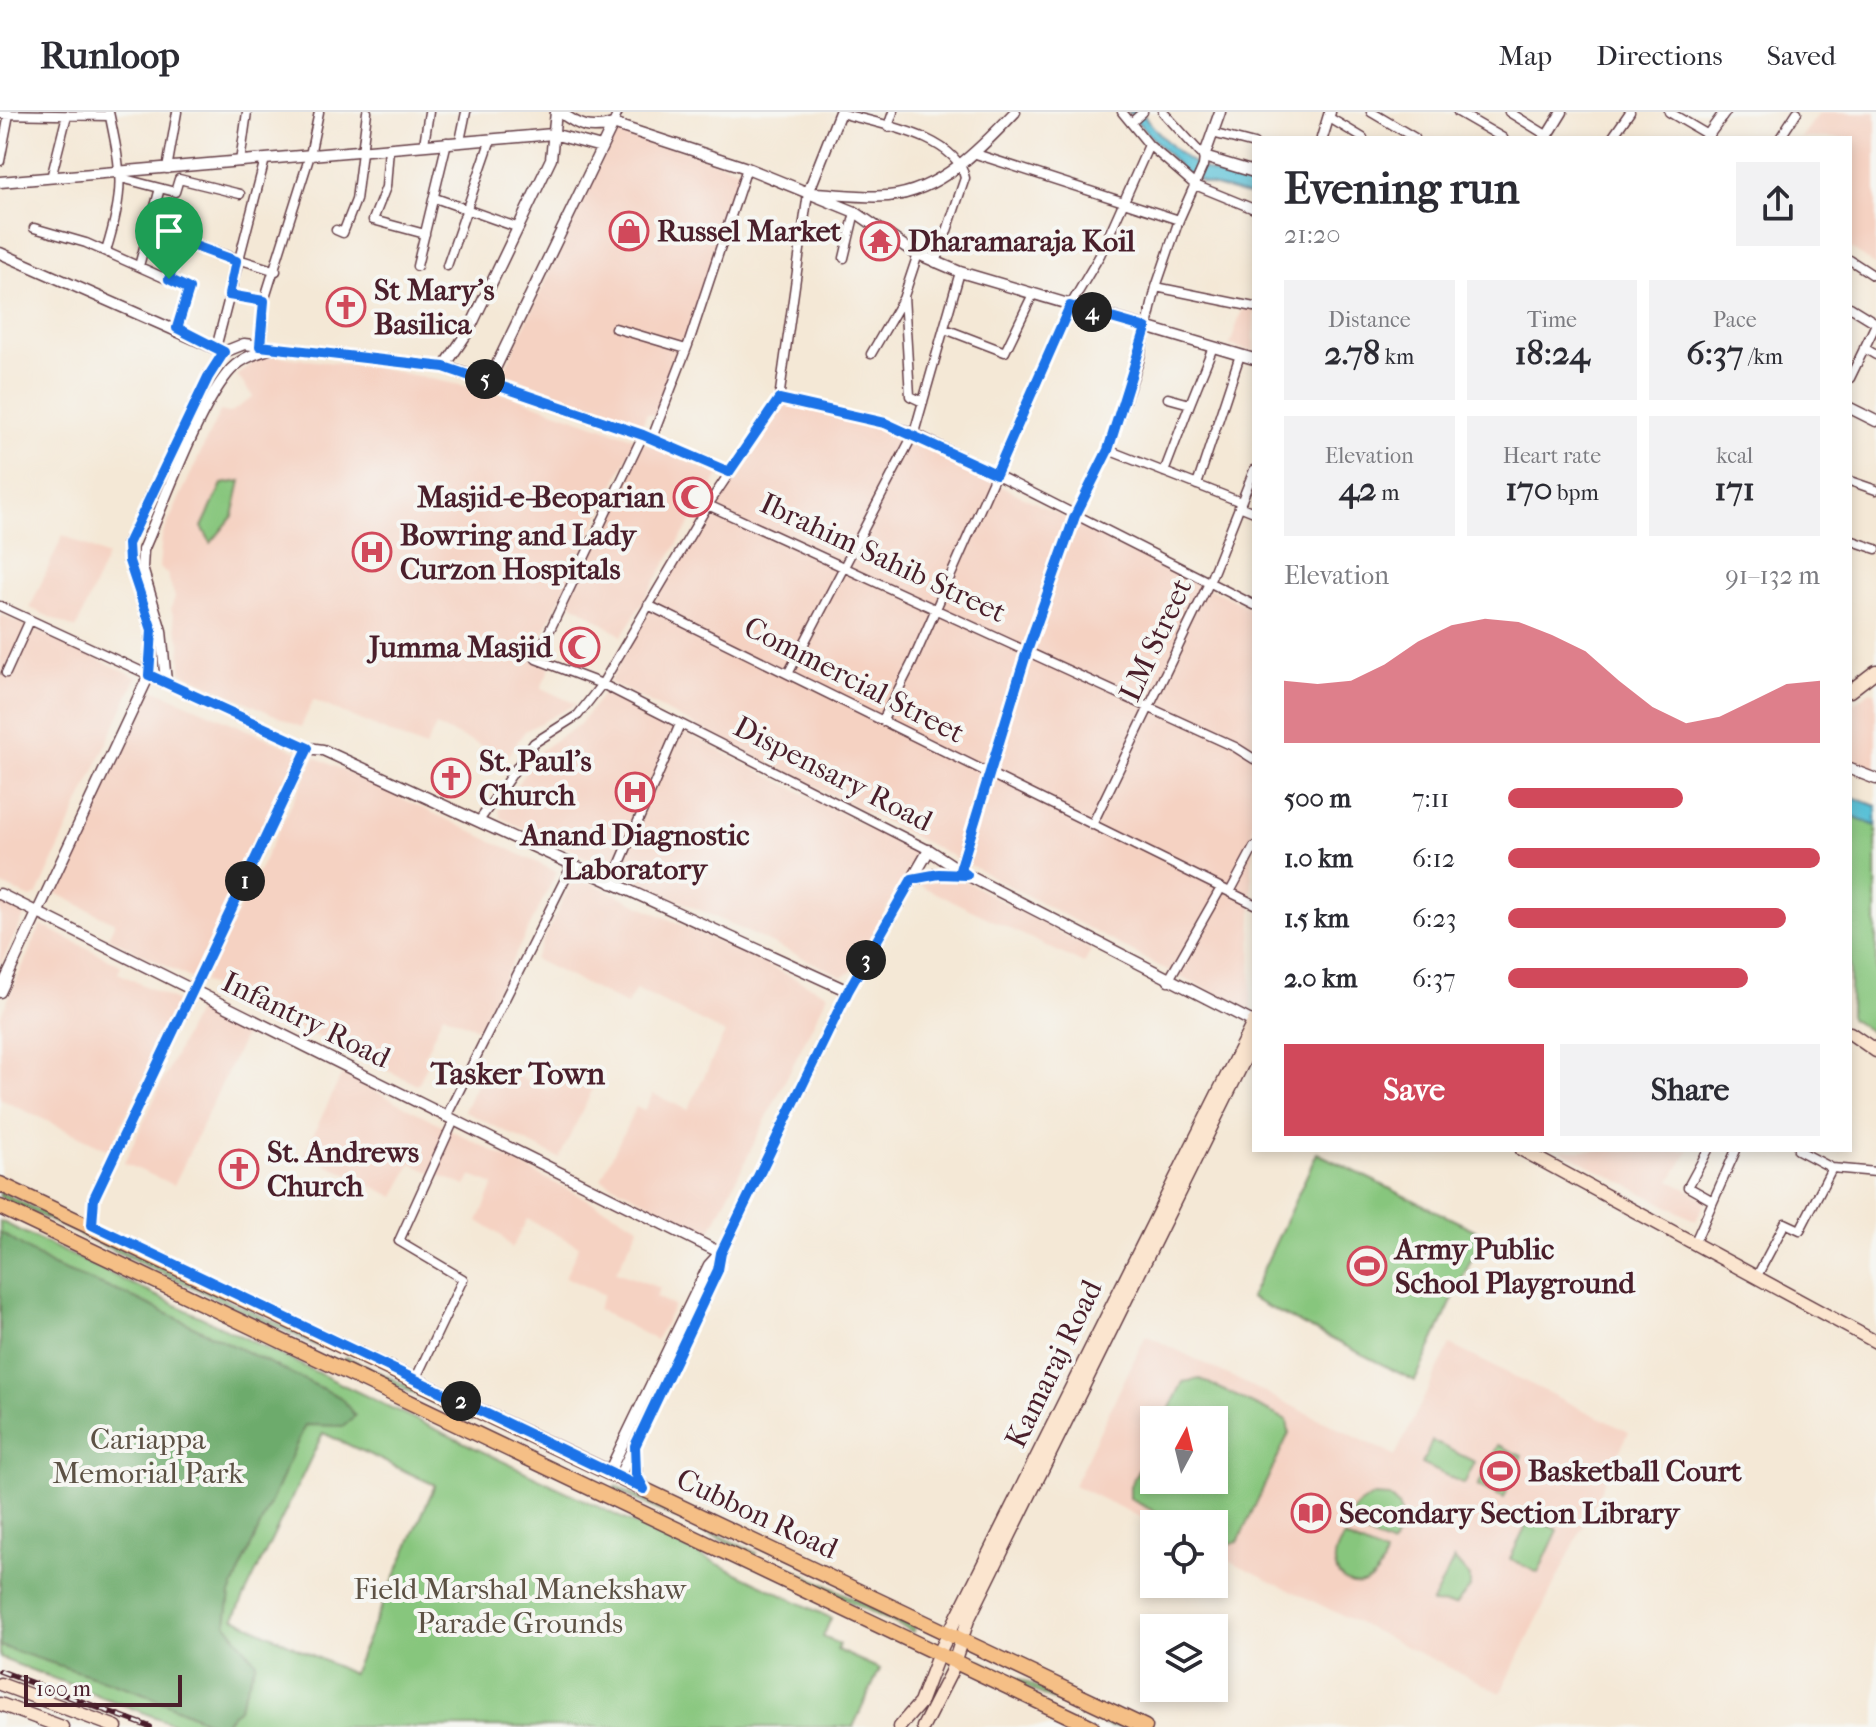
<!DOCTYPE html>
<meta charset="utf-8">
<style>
body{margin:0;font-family:"IM FELL French Canon",serif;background:#f2f2f3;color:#2b2b33;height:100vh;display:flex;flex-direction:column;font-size:30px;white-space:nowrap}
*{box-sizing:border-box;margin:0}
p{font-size:26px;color:#7c7c81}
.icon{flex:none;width:44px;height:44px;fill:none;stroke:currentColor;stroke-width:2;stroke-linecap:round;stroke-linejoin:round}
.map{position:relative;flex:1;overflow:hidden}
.details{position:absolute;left:1252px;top:24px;width:600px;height:1016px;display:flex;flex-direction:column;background:#fff;border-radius:0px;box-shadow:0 4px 12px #0003}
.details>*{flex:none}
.needle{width:52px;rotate:7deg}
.buttons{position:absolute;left:1140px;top:1294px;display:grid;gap:16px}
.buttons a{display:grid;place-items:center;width:88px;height:88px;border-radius:0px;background:#fff;box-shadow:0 4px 12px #0003;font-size:40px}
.scale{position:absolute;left:24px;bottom:20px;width:158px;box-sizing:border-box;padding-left:8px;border:4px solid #4a1f2b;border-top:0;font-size:22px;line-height:28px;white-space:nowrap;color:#4a1f2b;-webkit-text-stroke:6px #f6f6f2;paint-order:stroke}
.pin{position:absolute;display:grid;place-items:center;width:68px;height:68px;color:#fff;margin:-82px -34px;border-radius:50% 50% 50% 0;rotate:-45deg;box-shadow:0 0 8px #0007}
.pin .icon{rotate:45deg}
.km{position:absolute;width:40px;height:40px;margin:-20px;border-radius:50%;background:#222;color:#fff;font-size:22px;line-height:40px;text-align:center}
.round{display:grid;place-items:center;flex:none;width:84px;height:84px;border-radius:0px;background:#f2f2f3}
.headline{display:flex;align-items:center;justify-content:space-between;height:136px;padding:0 32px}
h1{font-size:44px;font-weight:800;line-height:60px}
.figures{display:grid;grid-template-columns:repeat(3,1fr);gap:12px;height:136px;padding:8px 32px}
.figures div{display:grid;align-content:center;border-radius:0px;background:#f2f2f3;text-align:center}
.figures b{font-size:34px;font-weight:800}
.figures small{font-size:22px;font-weight:400}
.figures p{font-size:22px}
.chart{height:224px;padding:16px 32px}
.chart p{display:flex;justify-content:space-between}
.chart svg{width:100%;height:144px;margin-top:8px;fill:#d1495b;opacity:.7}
.primary-button{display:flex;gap:16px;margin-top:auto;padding:16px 32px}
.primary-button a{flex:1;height:92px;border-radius:0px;background:#d1495b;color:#fff;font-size:32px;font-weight:800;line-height:92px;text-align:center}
.primary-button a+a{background:#f2f2f3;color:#2b2b33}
ul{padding:0 32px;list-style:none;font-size:26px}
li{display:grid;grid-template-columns:128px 96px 1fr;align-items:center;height:60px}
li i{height:20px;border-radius:10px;background:#d1495b}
header{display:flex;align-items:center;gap:48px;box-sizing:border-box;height:112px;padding:0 40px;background:#fff;border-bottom:2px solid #e1e1e2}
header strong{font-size:38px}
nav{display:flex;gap:44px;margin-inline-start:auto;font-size:28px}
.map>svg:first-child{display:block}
</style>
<header>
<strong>Runloop</strong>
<nav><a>Map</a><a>Directions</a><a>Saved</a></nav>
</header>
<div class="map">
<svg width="1876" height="1615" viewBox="0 0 1876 1615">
<rect width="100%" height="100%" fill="#f6f6f2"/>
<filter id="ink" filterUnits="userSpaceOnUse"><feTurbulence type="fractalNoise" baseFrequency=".0125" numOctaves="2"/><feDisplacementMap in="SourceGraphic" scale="16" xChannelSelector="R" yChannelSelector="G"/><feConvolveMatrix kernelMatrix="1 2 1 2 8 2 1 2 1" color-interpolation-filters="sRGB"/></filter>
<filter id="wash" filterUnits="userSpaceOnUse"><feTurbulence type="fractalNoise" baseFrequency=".006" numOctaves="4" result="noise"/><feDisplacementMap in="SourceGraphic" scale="32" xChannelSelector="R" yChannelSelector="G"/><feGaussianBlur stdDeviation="1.8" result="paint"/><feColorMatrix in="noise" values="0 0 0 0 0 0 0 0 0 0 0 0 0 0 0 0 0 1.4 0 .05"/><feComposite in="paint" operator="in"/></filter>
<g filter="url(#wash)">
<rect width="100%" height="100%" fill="#f4e8d6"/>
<path fill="#f5d2c2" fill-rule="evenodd" d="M 1820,0 L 1876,0 L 1876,154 L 1850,136 L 1850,26 L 1801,26 Z
M 616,16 L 743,59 L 659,305 L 647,301 L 641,315 L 503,261 Z
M 1243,195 L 1254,197 L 1254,240 L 1230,233 Z
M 275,244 L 379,256 L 512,284 L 636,327 L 531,547 L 550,555 L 541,576 L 576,592 L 525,619 L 507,645 L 436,614 L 425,636 L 313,588 L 301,615 L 181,560 L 180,531 L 171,496 L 175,485 L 167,462 L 159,455 L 162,424 L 220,299 L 230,301 L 253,285 L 237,263 L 261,245 Z
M 784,291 L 881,315 L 1254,498 L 1251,898 L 1174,862 L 968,752 L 609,570 L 709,395 Z
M 642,330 L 719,363 L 622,524 L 567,488 Z
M 63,423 L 107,444 L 76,517 L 30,496 Z
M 0,502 L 137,565 L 38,782 L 31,786 L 0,772 Z
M 153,577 L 301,641 L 192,867 L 108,825 L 115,811 L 54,780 Z
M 605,579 L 918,741 L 851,860 L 842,864 L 501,706 L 499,698 L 541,638 L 580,612 Z
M 1870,579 L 1876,581 L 1876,661 L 1850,650 L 1850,594 Z
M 315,645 L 557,760 L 478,917 L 443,902 L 424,945 L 429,949 L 418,973 L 203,870 Z
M 575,763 L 828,882 L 710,1120 L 601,1067 L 636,995 L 644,999 L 653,982 L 688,998 L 725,921 L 636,877 L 627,893 L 534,847 Z
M 960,766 L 1091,838 L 1084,852 L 917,772 Z
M 0,790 L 25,802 L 0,854 Z
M 41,813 L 121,853 L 118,861 L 180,891 L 109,1038 L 0,987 L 0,905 Z
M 198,895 L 248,916 L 174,1073 L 124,1051 Z
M 487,950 L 548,978 L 558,958 L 594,975 L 559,1046 L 464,999 Z
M 342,962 L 639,1114 L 616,1160 L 660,1176 L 656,1185 L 674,1194 L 656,1228 L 597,1197 L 604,1183 L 565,1165 L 579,1134 L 527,1107 L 512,1136 L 500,1123 L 478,1109 L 494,1073 L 471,1064 L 466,1074 L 411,1052 L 395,1085 L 304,1042 Z
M 1560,1038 L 1689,1038 L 1670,1069 L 1707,1087 L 1696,1109 Z
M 1146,1223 L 1395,1344 L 1450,1233 L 1629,1320 L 1501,1581 L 1214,1441 L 1214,1412 L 1154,1412 L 1074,1373 ZM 1154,1308 L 1214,1308 L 1214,1368 L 1154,1368 Z"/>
<path fill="#87c67d" stroke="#687254" stroke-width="2" fill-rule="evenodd" d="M 241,369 L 233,404 L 211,431 L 202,415 L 222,372 Z
M 1850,703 L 1876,714 L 1876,923 L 1850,907 Z
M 1317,1041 L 1483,1122 L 1415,1269 L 1250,1186 Z
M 0,1080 L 321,1232 L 319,1235 L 0,1085 Z
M 0,1109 L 831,1506 L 823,1525 L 839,1532 L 837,1538 L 880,1557 L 853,1615 L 181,1615 L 0,1546 ZM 323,1321 L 435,1373 L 352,1562 L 234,1506 Z
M 346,1245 L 473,1305 L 471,1309 L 344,1249 Z
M 1200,1267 L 1287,1308 L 1289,1321 L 1238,1430 L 1221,1433 L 1214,1429 L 1214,1412 L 1179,1412 L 1130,1387 L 1130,1374 L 1154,1327 L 1154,1368 L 1214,1368 L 1214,1308 L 1164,1308 L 1183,1270 Z
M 1432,1329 L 1475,1350 L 1464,1372 L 1422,1352 Z
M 1498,1333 L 1522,1344 L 1504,1386 L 1478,1374 Z
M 616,1374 L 756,1441 L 755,1444 L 614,1377 Z
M 1375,1384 L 1389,1385 L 1398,1394 L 1404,1409 L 1392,1434 L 1346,1414 C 1352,1397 1358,1390 1375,1384 Z
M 1530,1405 L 1558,1418 L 1538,1461 L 1510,1447 Z
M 1344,1425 L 1385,1443 C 1373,1497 1312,1468 1344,1425 Z
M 1454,1447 L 1470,1465 L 1470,1476 L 1455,1493 L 1431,1492 Z
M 782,1452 L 915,1516 L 913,1520 L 780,1456 Z
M 980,1548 L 1120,1615 L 1110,1615 L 978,1552 Z"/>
<path fill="#6dab6c" stroke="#5c654c" stroke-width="2" d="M 0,1120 L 53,1154 L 135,1186 L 340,1285 L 355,1304 L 344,1314 L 305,1313 L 230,1482 L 226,1512 L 256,1550 L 239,1596 L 220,1615 L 140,1580 L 0,1534 Z"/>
<path fill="#5ac1d7" stroke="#527081" stroke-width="2" d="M 1128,0 L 1141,0 C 1179,48 1196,58 1254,74 L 1254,85 L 1204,71 L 1186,62 Z
M 1850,684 L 1876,694 L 1876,714 L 1850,703 Z"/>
</g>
<g filter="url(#ink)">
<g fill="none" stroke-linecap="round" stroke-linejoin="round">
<g stroke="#643d45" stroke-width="11">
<path id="minor" d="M 1371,0 L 1415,26
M 1458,0 L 1503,26
M 1509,0 L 1548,24
M 1669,0 L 1708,23
M 840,1 C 878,12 956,23 965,66 L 936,151
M 0,2 L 109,4
M 1328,5 L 1363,26
M 1132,10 L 1143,0
M 613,12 L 618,0
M 888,15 L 893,0
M 1212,21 L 1254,32
M 1612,26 L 1630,0
M 1780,26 L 1797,0
M 460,29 L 466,0
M 424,32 L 429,0
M 1149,33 L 1195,73 L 1254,97
M 389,36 L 386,75 L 373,108 L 425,122
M 976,42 L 1179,108
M 0,49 L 9,2
M 240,50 L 247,0
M 167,57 L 177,0
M 51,66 L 67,3
M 121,66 L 175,80 L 179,67 L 240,82
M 435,86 L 519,116
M 34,116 L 86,131 L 189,177 L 177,216
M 336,118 L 343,121 L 356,88 L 367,0
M 181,129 L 276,159
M 106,139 C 125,78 122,62 109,0
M 918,142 L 904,184 L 910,284 L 923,290
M 844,146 L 855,100
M 1850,148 L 1876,165
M 139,154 L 160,76
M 417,154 L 447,30
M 447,154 L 491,27
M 169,167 L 187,112
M 1156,175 L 1254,195
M 229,183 L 264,189 L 310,43 L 319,0
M 1850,195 L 1876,211
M 615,216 L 686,237
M 945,217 L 1005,240 L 1033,182
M 260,234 L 264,189
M 216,236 L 265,47
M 1864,236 L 1876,243
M 871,242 L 904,185
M 1850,266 L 1876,212
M 489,269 L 643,323 L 729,360
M 1168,286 L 1190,292 L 1213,235
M 779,287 L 885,311 L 914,321 L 1254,493
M 643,323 L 536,547 L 602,572 L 929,738
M 652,326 L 688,233 L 747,56
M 1108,338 L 1241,390
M 1164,360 L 1190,292
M 1850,369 L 1876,378
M 1197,373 L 1240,243
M 708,393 L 1235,635 L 1254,647
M 1239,394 L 1254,400
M 1850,428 L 1876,437
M 648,493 L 1254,792
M 0,494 L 149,563
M 6,561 L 30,508
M 788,562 L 914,321 L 960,160
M 883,608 L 912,551 L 1070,194 L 1100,143 L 1149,33 L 1122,0
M 479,709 L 534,631 L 578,603 L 602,572 L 708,393 L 779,287 L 808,81
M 1092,713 L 1209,471 L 1254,358
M 960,758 L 1027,539 L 1075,404 L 1108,338 L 1139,249 L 1156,175 L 1179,108 L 1203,54 L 1204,45 L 1163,0
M 611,772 L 680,612
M 1230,780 L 1254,735
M 1168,869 L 1221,776
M 446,1005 L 572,753
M 1708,1038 L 1688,1075 L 1713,1089
M 1798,1038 L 1832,1056
M 1695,1130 L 1736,1038
M 1757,1164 L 1785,1111 L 1800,1118 L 1832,1056 L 1876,1060
M 415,1268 L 463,1167 L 399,1129 L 454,1008"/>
</g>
<g stroke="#643d45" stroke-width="13">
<path id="tertiary" d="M 560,0 C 579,14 590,19 613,12
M 1220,0 L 1204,45 L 1254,60
M 613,12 L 747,56 L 855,100 L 913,140 L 960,160 L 1254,247
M 1322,26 L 1330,0
M 1546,26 L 1562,0
M 1706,26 L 1725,0
M 0,70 L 553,22 L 601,35
M 808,81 L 840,0
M 814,81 C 838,82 864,86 888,84 C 940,80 982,35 1015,0
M 0,141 L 224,240
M 444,255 L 469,218 L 551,47 L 556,0
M 1850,296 L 1876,309
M 149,563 L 308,636 L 323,638 L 848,879
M 166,570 L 161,519 L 142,456 L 143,438 C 165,389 195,302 227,262 C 238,248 253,242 269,237
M 1850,657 L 1876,667
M 912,767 L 939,762 L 965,763
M 0,782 L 721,1141
M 0,880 L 149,563 L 152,518 L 129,449 L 128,432 L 208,265 L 224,240 L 244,232 L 444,255 L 489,269 L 613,12
M 92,1113 L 94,1086 L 308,636
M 635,1340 L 636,1362 L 644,1377
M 609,1360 L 709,1153 L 719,1142
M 619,1365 L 718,1158 L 721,1141 L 848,879 L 929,738 L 967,763 L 1253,910"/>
</g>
<g stroke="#643d45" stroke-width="15">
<path id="secondary" d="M 1850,579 L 1876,559
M 1850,921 L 1876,939
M 1522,1038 L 1876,1230
M 0,1572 L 116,1615
M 0,1592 L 62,1615
M 899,1615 L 920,1591 L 939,1541 L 1254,909
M 923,1615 L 951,1560 L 968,1508 L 1254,928"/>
</g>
<g stroke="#643d45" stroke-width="17">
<path id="primary" d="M 0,1072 L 1145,1615
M 0,1095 L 1092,1615"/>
</g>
<use href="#minor" stroke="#fff" stroke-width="8"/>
<use href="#tertiary" stroke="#fff" stroke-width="10"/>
<use href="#secondary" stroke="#fbe5cf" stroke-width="12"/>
<use href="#primary" stroke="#f5bf86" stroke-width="14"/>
<g stroke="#4a1f2b" stroke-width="6">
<path id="rail" d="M 0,1559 L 150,1615"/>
</g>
<use href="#rail" stroke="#f6f6f2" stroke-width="3" stroke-dasharray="9" stroke-linecap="butt"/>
</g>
</g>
<g fill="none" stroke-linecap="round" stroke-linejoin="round" filter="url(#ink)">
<g stroke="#fff" stroke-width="16">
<path id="route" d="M 181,129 L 236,149 L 229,183 L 264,189 L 260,234 L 444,255 L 643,323 L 729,360 L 779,287 L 885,311 L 996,362 L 1070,194 L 1146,216 L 1108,338 L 1075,404 L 1027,539 L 960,758 L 967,763 L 939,762 L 912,767 L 848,879 L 721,1141 L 718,1158 L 635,1334 L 636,1362 L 644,1377 L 92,1113 L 94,1086 L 308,636 L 149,563 L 152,518 L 129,449 L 128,432 L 208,265 L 224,240 L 177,216 L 189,177 L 169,167 Z"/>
</g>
<use href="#route" stroke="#1a73e8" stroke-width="10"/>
</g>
<defs>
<g id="shop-ring" transform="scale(2)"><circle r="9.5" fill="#f6f6f2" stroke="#d1495b" stroke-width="1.5"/><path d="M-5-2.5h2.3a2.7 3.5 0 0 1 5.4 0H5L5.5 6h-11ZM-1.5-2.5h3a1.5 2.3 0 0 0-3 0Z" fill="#d1495b"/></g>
<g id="temple-ring" transform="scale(2)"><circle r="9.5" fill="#f6f6f2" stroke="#d1495b" stroke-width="1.5"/><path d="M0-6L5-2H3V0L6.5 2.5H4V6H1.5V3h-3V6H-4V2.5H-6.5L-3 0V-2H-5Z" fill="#d1495b"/></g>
<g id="church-ring" transform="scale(2)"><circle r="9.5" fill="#f6f6f2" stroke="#d1495b" stroke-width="1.5"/><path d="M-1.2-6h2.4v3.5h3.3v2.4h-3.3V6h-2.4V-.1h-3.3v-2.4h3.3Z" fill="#d1495b"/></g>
<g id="mosque-ring" transform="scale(2)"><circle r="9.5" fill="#f6f6f2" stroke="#d1495b" stroke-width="1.5"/><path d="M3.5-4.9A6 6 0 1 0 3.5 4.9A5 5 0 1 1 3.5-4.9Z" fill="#d1495b"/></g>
<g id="hospital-ring" transform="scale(2)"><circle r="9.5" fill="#f6f6f2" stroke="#d1495b" stroke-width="1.5"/><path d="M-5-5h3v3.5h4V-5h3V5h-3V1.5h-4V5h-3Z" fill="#d1495b"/></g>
<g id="stadium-ring" transform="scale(2)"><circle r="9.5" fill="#f6f6f2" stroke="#d1495b" stroke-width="1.5"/><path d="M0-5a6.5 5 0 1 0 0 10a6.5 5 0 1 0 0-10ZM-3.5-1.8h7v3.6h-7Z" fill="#d1495b"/></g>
<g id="library-ring" transform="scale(2)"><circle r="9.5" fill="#f6f6f2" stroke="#d1495b" stroke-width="1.5"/><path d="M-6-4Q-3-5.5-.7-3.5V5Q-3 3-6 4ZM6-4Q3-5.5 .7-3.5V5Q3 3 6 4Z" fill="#d1495b"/></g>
</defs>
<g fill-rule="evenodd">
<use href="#shop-ring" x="629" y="119"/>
<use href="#temple-ring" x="880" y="129"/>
<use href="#church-ring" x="346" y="195"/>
<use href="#mosque-ring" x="693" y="385"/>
<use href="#hospital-ring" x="372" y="440"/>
<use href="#mosque-ring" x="580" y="535"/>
<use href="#church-ring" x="451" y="666"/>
<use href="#hospital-ring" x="635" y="680"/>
<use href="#church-ring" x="239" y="1057"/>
<use href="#stadium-ring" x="1367" y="1154"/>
<use href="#stadium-ring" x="1500" y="1359"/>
<use href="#library-ring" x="1311" y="1401"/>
</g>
<g text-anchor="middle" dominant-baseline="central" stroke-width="8" stroke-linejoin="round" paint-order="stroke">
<g font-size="30" font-weight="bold" fill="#4a1f2b" stroke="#f6f6f2" text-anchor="start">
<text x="657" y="119">Russel Market</text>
<text x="908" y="129">Dharamaraja Koil</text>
<text x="374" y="178">St Mary's<tspan x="374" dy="34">Basilica</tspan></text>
<text x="665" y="385" text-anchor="end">Masjid-e-Beoparian</text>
<text x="400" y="423">Bowring and Lady<tspan x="400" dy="34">Curzon Hospitals</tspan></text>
<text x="552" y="535" text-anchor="end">Jumma Masjid</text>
<text x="479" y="649">St. Paul's<tspan x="479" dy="34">Church</tspan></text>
<text x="635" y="723" text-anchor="middle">Anand Diagnostic<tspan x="635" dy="34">Laboratory</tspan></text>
<text x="267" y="1040">St. Andrews<tspan x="267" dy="34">Church</tspan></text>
<text x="1395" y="1137">Army Public<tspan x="1395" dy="34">School Playground</tspan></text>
<text x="1528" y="1359">Basketball Court</text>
<text x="1339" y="1401">Secondary Section Library</text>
</g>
<g font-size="30" fill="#4a1f2b" stroke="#f6f6f2">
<text transform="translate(883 446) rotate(25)">Ibrahim Sahib Street</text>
<text transform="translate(1156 528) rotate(-65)">LM Street</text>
<text transform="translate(854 568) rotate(27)">Commercial Street</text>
<text transform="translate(833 662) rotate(27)">Dispensary Road</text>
<text transform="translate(306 908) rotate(26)">Infantry Road</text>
<text transform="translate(1054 1252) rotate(-64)">Kamaraj Road</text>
<text transform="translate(757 1402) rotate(25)">Cubbon Road</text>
</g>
<g font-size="30" fill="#5c5144" stroke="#f6f6f2">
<text x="148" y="1327">Cariappa<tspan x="148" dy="34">Memorial Park</tspan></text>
<text x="520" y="1477">Field Marshal Manekshaw<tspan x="520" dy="34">Parade Grounds</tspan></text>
</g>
<g font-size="32" font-weight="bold" fill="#4a1f2b" stroke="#f6f6f2">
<text x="518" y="961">Tasker Town</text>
</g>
</g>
</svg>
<div class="buttons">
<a><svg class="needle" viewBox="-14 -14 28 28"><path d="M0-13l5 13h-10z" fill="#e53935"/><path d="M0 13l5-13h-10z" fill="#7c7c81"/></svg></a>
<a><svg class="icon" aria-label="locate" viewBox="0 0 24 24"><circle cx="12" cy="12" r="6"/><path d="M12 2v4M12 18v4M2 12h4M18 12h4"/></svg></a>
<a><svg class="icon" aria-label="layers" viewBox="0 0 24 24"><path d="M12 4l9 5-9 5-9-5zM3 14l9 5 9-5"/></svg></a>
</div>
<div class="scale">100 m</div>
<div class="pin" style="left:169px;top:167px;background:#1e9e55"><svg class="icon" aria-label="arrive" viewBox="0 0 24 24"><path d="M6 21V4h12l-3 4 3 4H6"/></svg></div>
<b class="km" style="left:245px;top:769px">1</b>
<b class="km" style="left:461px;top:1289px">2</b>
<b class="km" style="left:866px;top:848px">3</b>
<b class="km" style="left:1092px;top:200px">4</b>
<b class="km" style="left:485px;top:267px">5</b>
<section class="details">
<div class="headline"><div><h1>Evening run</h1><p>21:20</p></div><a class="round"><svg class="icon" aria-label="share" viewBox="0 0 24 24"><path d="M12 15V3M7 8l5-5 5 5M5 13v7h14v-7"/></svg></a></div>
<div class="figures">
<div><p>Distance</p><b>2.78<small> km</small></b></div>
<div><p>Time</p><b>18:24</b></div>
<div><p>Pace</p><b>6:37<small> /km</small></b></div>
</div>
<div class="figures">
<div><p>Elevation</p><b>42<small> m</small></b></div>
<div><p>Heart rate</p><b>170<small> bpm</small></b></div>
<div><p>kcal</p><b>171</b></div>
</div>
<div class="chart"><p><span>Elevation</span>91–132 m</p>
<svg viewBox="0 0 160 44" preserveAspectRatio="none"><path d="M0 44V25L10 26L20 25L30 20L40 13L50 8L60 6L70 7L80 11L90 16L100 25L110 33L120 38L130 36L140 31L150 26L160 25V44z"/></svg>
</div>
<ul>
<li><b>500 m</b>7:11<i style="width:56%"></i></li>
<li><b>1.0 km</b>6:12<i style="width:100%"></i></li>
<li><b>1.5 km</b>6:23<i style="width:89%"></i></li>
<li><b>2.0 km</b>6:37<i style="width:77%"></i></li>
</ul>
<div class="primary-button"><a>Save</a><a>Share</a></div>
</section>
</div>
